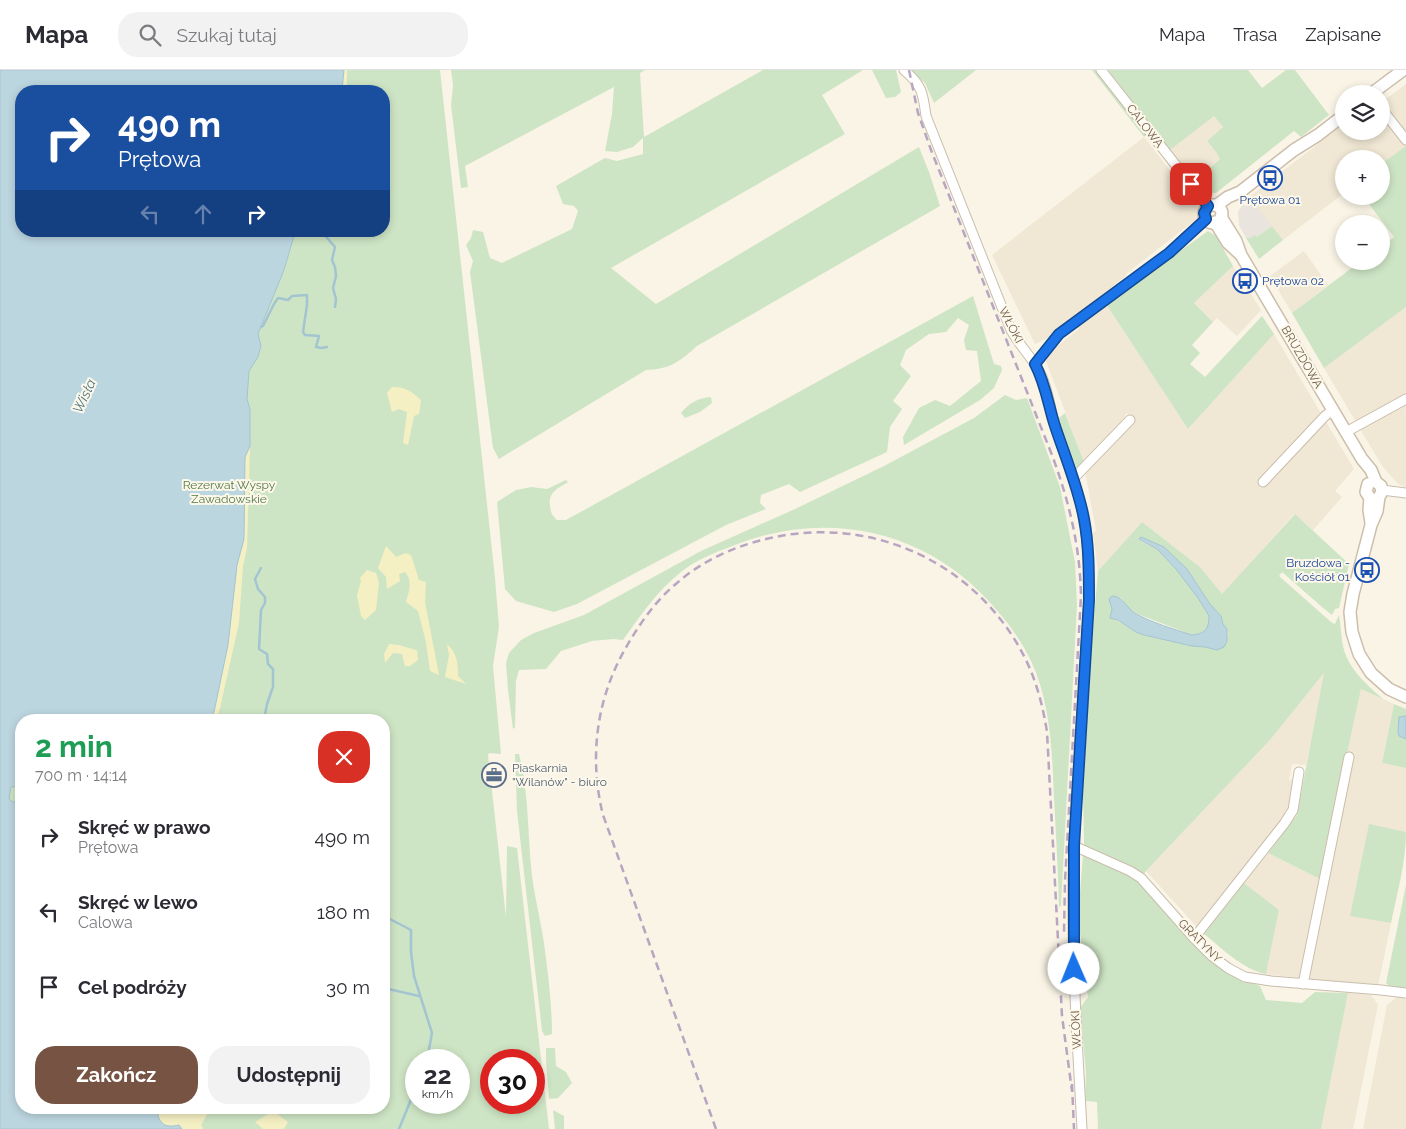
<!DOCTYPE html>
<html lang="pl">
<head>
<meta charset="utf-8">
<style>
  body { margin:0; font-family:Raleway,sans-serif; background:#f2f2f3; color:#2b2b33; height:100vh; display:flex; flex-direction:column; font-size:19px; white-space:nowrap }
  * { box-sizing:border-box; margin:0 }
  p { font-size:16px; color:#7c7c81 }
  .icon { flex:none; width:28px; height:28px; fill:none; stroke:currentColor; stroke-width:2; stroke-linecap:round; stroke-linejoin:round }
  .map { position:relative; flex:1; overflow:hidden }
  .sheet { position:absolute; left:15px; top:644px; width:375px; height:400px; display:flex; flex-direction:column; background:#fff; border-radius:20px; box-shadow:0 2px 8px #0003 }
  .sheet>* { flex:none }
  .guide { position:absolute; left:15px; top:15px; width:375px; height:152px; border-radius:20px; box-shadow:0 2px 8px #0003; background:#1a4fa0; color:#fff; overflow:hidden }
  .buttons { position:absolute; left:1335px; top:15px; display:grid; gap:10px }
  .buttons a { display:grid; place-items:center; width:55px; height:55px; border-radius:50%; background:#fff; box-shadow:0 2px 8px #0003; font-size:25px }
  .speed { position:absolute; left:405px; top:979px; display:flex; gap:10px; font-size:25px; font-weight:700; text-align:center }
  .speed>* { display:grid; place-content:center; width:65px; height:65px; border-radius:50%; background:#fff; box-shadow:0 2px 8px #0003; line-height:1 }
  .speed small { font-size:12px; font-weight:400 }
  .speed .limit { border:8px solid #d22; background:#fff; color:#111 }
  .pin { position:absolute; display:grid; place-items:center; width:42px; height:42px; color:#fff; margin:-21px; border-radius:10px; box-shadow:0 2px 8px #0006 }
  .me { position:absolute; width:55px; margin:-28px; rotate:359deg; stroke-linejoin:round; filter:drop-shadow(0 0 4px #0008) }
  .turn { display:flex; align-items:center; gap:18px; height:105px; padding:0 20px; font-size:22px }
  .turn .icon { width:65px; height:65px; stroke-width:2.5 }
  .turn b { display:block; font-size:35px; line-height:42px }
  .lanes { display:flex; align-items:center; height:48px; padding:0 20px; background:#0003; justify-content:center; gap:25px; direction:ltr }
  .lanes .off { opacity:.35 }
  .round { display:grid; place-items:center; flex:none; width:52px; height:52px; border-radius:20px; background:#f2f2f3 }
  .headline { display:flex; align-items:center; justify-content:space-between; height:85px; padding:0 20px }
  h1 { font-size:30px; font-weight:700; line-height:38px; color:#1e9e55 }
  .action { display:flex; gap:10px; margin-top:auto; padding:10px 20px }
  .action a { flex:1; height:58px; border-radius:20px; background:#775344; color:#fff; font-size:20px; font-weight:700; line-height:58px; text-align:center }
  .action a+a { background:#f2f2f3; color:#2b2b33 }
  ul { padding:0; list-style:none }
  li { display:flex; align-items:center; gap:15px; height:75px; padding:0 20px }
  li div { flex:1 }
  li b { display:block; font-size:19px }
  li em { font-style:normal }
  header { display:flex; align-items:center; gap:30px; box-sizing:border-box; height:70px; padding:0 25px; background:#fff; border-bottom:1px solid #e1e1e2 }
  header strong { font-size:24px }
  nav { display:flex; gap:28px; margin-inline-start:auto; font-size:18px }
  .search { width:350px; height:45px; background:#f2f2f3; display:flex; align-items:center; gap:12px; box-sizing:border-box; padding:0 18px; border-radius:20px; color:#7c7c81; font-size:19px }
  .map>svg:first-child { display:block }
  .residential { fill:#f0e7d4 }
  .industrial { fill:#e9e5de }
  .green { fill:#cee5c5; fill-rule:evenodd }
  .sand { fill:#f5f0c3 }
  .water { fill:#bcd6e0; stroke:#a3c4d1 }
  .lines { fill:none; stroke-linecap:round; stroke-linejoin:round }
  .stream { stroke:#a3c4d1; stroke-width:2.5 }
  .street-casing { stroke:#c9bdac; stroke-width:11 }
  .secondary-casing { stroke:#ccbeab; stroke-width:14 }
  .street { stroke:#fff; stroke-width:9 }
  .secondary { stroke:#fff; stroke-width:11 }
  .rail { stroke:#b8a5c1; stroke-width:2.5; stroke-dasharray:8 5; stroke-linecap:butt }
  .route-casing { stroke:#114b97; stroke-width:12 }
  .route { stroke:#1a73e8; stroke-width:9 }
  .labels { text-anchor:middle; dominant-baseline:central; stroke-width:4; stroke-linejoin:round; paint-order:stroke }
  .street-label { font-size:12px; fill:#6f5d4d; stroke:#fdf8ea }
  .transit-label { font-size:12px; fill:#164399; stroke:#fdf8ea }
  .park-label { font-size:12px; fill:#52794a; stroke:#fdf8ea }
  .service-label { font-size:12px; fill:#4e5e75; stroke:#fdf8ea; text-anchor:start }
  .water-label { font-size:14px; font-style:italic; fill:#4d7686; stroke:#fdf8ea }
</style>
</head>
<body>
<header>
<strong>Mapa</strong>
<div class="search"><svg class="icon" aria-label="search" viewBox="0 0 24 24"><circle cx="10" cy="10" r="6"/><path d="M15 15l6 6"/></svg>Szukaj tutaj</div>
<nav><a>Mapa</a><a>Trasa</a><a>Zapisane</a></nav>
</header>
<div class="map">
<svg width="1406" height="1059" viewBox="0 0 1406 1059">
  <rect width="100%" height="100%" fill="#f9f4e5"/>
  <g class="residential">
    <polygon points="1406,14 1406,65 1382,32"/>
    <polygon points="1381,43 1406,76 1381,94 1381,89 1344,89 1344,123 1283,170 1249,127 1344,54 1344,61 1381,61"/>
    <polygon points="1214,45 1223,57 1207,71 1216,82 1220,89 1209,99 1210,101 1198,112 1170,80"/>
    <polygon points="1144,67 1199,138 1198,146 1195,150 1126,204 1127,205 1050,267 1035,274 992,185"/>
    <polygon points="1304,181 1328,215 1292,243 1270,206"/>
    <polygon points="1233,196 1261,240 1237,266 1217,248 1213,252 1194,233"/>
    <polygon points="1106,234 1188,359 1274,264 1354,399 1335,421 1342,427 1313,460 1294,444 1222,525 1200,497 1142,452 1098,501 1093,463 1096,460 1085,401 1104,380 1134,353 1127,343 1120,354 1084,392 1046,291 1050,282 1079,259 1077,255"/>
    <polygon points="1406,237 1406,324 1356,352 1324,298"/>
    <polygon points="1406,333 1406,417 1398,414 1383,397 1360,359"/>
    <polygon points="1325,602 1306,695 1292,694 1289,710 1294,711 1289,740 1196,856 1146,801 1270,670"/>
    <polygon points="1361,619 1394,634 1382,693 1406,698 1406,762 1369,755 1351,845 1391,853 1378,916 1266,904 1279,840 1244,813 1268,783 1320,809"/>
    <polygon points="1348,923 1371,925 1378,935 1353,1059 1321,1059"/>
    <polygon points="1397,927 1406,929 1406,1059 1363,1059 1387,935"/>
  </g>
  <polygon class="industrial" points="1253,130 1272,156 1256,168 1246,168 1239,155 1238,142 1243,134 1245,136"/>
  <g class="green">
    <path d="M 0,0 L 440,0 L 495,508 L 499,557 L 493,596 L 501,684 L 489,683 L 488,685 L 506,847 L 507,776 L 517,778 L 549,1059 L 92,1059 L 75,1038 L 384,1038 L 384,650 L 21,650 L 21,975 L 0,951 ZM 21,21 L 384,21 L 384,161 L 21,161 ZM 416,990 L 459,990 L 459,1032 L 416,1032 ZM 491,990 L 534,990 L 534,1032 L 491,1032 Z"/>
    <path d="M 451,0 L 645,0 L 640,3 L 644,67 L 763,0 L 863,0 L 822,25 L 845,64 L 611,198 L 656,234 L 919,77 L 929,102 L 940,136 L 697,276 C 688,284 675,296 662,298 C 657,299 651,300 646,300 L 499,389 L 493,378 L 470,202 L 473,191 L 466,175 L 471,168 L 473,160 L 483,162 L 490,188 L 502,193 L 572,159 L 578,141 L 574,136 L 563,134 L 556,116 L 605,88 L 617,91 L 643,84 L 643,68 L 633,77 L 617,82 L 605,81 L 612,44 L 614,17 L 465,96 L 468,117 L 461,118 L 451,35 L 453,15 Z"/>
    <polygon points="872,0 896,0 901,22 895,27 886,28"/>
    <polygon points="912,0 976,0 934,33 925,13 912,2"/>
    <polygon points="1092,0 1098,0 1147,64 1144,67"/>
    <polygon points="1108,0 1248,0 1262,18 1286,0 1295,0 1329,45 1301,67 1294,61 1216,123 1207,123 1198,112 1210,101 1209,99 1220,89 1216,82 1207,71 1223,57 1214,46 1170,80"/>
    <polygon points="1406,76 1406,237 1324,298 1292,243 1361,191 1381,191 1381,177 1394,167 1363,126 1381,126 1381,94"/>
    <polygon points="1272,156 1283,170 1259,189 1246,168 1250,168 1255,165 1257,167"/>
    <polygon points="1208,161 1216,166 1233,196 1194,233 1213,252 1192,275 1200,283 1190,294 1205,307 1262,246 1274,264 1188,359 1106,234"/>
    <path d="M 973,226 L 994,294 L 1001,296 L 1002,300 L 994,318 L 980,330 L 904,375 L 903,367 L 919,338 L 935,330 L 950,336 L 981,311 L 977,281 L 966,280 L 964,270 L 969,255 L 958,248 L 946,262 L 929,264 L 906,280 L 900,295 L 911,306 L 893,331 L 902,339 L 890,357 L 887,382 L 800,422 L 789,414 L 761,425 L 760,433 L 766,439 L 726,455 L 577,534 L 554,542 L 516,531 L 505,519 L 497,432 L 516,420 L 531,417 L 547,419 L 566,410 L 568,412 C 557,419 548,422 550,436 C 551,444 552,445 557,450 L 566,450 Z"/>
    <path d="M 1005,325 L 1016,330 L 1027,328 L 1060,417 L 1075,492 L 1077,535 L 1061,836 L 1059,837 C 1058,801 1056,764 1054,728 C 1052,682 1051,634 1031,591 C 1023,574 1012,558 1000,544 C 934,462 832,437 735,475 C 719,481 695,490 681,502 C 657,521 640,546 623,570 L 613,569 L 592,571 L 561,581 L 546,599 L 519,600 L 516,611 L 515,657 L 513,659 L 508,620 L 506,593 L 509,583 L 521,570 L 534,563 L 584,545 L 701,481 L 795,439 L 884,396 L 974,348 Z"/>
    <path d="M 711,327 L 712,333 L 700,342 L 685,348 L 681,343 C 689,333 698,328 711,327 Z"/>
    <polygon points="1065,343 1084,392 1077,399 1058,349"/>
    <path d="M 1295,444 L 1349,494 L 1339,538 L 1335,539 L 1332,545 L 1322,537 L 1282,502 L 1279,506 L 1331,552 L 1335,554 L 1339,545 C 1341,556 1341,569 1344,580 C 1350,600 1367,615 1383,629 L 1361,619 L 1320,809 L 1268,783 L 1297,745 L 1324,603 L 1270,670 L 1146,801 L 1139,811 L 1158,831 L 1203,884 L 1238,908 L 1260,916 L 1266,930 L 1302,933 L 1315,922 L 1348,923 L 1321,1059 L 1098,1059 L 1097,1032 L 1085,1031 L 1086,1003 L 1080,938 L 1088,927 L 1078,847 L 1084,773 L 1083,727 L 1090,596 L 1098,501 L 1142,452 L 1200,497 L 1222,524 ZM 1139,470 L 1164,477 L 1187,499 L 1210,534 L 1221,546 L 1223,554 L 1227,559 L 1228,565 L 1205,577 L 1200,577 L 1144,565 L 1136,562 L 1114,548 L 1111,543 L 1112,539 L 1121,528 L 1127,537 L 1135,543 L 1192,565 C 1205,564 1209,559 1209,546 L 1198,528 L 1176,499 L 1157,479 Z"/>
    <polygon points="1394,634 1406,639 1406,698 1382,693"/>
    <path d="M 515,684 L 519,684 C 530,727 527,770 533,813 C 536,833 541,853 544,873 C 548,903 552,934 552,964 L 545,966 L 542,961 L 517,741 Z"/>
    <path d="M 1369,754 L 1406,762 C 1406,792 1397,824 1391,853 L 1350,846 Z"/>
    <path d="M 1244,813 L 1279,840 L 1266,904 C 1242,899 1223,879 1204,864 Z"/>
    <polygon points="1406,815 1406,918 1390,917 1386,913"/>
    <polygon points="546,978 555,978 556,996 566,1002 572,1013 558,1028 549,1029 546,990"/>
    <polygon points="553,1040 564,1046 564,1059 555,1059"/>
  </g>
  <g class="sand">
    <polygon points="344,0 347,0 347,21 342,21"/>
    <path d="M 392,317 C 404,316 413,322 421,330 L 419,344 L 414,346 L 408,375 L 403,373 L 407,342 L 399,339 L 392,342 L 387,323 Z"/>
    <polygon points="250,376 247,478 243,496 239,553 220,638 216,650 210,650 214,642 236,509 237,495 244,469 245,387"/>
    <path d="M 386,476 L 396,487 L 406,483 L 411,485 L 419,510 L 426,512 L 425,532 L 439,605 L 430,601 L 426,572 L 418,541 L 406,532 C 409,522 413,510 405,502 L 399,504 L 400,511 L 387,519 L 386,507 L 378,498 Z"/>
    <polygon points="367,500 376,503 379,513 376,540 365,550 361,546 357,525 361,511 360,508"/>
    <path d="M 389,574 C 400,574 406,578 417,580 L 418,590 L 410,596 L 405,596 L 402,584 L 393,583 L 385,593 L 384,584 Z"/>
    <path d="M 447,574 C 457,583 458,593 458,606 L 466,614 L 445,607 L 449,585 Z"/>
    <path d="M 157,1038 L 211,1038 L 201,1055 L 203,1058 L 202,1059 L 182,1059 L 179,1055 C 163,1059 158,1052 157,1038 Z"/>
    <polygon points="273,1041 288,1052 284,1059 263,1059 255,1052"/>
  </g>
  <g class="water">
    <path d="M 0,0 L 344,0 L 342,21 L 21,21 L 21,161 L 298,161 L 294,166 L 284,200 L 258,264 L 261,276 L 258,287 L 249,301 L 247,329 L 250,339 L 250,376 L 245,387 L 244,469 L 237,495 L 228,575 L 214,642 L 210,650 L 21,650 L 21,716 L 11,717 L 9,729 L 13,732 L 21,731 L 21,1038 L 157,1038 C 158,1052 163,1059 179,1055 L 182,1059 L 0,1059 Z"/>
    <path d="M 1141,467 L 1164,477 L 1187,499 L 1210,534 L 1221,546 L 1223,554 L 1227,559 L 1227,571 L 1224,577 L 1217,580 L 1205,577 L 1192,576 L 1144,565 L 1136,562 L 1118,550 L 1110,548 L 1112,539 L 1109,529 L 1112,526 C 1123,526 1127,539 1136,544 C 1153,553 1173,559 1192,565 C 1205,564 1209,559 1209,546 L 1198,528 L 1176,499 L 1157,479 L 1139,469 Z"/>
    <polygon points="1405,646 1406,646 1406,669 1399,666 1398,662 1399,647"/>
  </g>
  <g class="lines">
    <g class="stream">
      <polyline points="321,161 335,177 332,190 335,197 336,206 333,218 336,229 335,237"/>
      <polyline points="261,257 263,256 274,234 278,228 288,230 292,226 307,225 307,235 303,262 305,265 319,266 316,277 322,278 327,277"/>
      <polyline points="261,498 255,509 258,519 265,527 265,533 261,540 259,579 267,584 268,594 273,599 273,617 267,634 264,650"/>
      <polyline points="384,846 411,860 411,882 414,906 432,963 429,979"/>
      <polyline points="384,918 419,926"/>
      <polyline points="399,1059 416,1017"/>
    </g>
    <defs>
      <g id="street">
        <path d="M 904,0 C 922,15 923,23 926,46 L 1011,260 C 1020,277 1035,290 1042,307 C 1048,321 1050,337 1054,352 C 1063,381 1075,409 1082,439 C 1089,468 1088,499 1089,529 C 1084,611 1078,693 1074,775 C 1070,870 1077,964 1082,1059"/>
        <polyline points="1101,0 1208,136"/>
        <polyline points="1381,38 1406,70"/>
        <polyline points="1035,294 1059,264 1169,183 1206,149"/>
        <polyline points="1346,362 1406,329"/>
        <polyline points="1073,409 1130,350"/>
        <polyline points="1263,412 1325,346 1333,340"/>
        <polyline points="1382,420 1406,423"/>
        <polyline points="1074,776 1130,801 1141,808 1194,868 1212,886 1228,898 1245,907 1271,911 1381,920 1406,923"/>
        <polyline points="1194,868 1284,754 1293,740 1299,702"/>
        <polyline points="1303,914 1349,687"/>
      </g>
      <g id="secondary">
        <polyline points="1371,24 1403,0"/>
        <circle cx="1213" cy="144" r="9"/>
        <polyline points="1217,135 1228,127 1240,122 1294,80 1318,65 1344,45"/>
        <polyline points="1221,147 1236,171 1241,185 1254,207 1362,389 1371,400 1376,412 1381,416 1382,422 1379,427 1377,441 1371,455 1353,524 1350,542 1352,562 1359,584 1371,603 1389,619 1406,627"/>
        <polyline points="1215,152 1228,173 1240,184"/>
        <polyline points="1368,414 1366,422 1370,428"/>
        <polyline points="1370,428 1369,440 1371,453"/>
      </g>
    </defs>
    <use href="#street" class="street-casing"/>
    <use href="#secondary" class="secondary-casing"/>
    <use href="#street" class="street"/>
    <use href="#secondary" class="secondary"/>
    <g class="rail">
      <path d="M 909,0 L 918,43 L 931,80 L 1052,385 C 1069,431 1080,476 1081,526 L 1065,811 L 1064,862"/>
      <polyline points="1072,1014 1074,1059"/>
      <path d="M 716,1059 L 603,745 C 589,689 596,631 624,581 C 638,556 655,531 677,513 C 704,489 740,474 775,467 C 877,446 980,496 1026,590 C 1037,613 1043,637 1047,662 L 1062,946 L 1072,1021"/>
    </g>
  </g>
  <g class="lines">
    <defs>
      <path id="route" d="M 1074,899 L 1074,776 L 1089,530 C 1089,503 1089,475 1084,449 C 1078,416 1064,384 1054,353 C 1048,333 1045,313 1035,294 L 1059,264 L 1169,183 L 1206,149 L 1204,143 L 1208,136 L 1191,114"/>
    </defs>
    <use href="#route" class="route-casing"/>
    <use href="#route" class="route"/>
  </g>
  <defs>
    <symbol id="bus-ring" viewBox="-11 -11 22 22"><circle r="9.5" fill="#fdf8ea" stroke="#1a4fb4" stroke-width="1.5"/><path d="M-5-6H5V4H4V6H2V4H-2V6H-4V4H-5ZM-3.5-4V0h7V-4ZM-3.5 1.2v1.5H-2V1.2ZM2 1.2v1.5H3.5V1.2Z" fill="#1a4fb4"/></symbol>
    <symbol id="office-ring" viewBox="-11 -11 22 22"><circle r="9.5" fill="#fdf8ea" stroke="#5c6f8a" stroke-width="1.5"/><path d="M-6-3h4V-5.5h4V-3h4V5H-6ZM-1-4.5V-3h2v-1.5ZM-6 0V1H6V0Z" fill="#5c6f8a"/></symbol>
  </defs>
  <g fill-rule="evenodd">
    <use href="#bus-ring" x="1256" y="94" width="28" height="28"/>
    <use href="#bus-ring" x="1231" y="197" width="28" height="28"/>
    <use href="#bus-ring" x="1353" y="486" width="28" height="28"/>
    <use href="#office-ring" x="480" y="691" width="28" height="28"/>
  </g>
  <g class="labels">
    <g class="street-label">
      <text transform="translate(1145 56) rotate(52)">CALOWA</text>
      <text transform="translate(1011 255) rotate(63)">WŁÓKI</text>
      <text transform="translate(1302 287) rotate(60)">BRUZDOWA</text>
      <text transform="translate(1200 871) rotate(45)">GRATYNY</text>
      <text transform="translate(1076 960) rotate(-93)">WŁÓKI</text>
    </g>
    <g class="transit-label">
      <text x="1270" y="130">Prętowa 01</text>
      <text x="1262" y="211" text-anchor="start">Prętowa 02</text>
      <text x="1350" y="493" text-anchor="end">Bruzdowa -<tspan x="1350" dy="14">Kościół 01</tspan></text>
    </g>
    <g class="park-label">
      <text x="229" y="415">Rezerwat Wyspy<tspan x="229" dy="14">Zawadowskie</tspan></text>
    </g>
    <g class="service-label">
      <text x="512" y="698">Piaskarnia<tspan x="512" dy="14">"Wilanów" - biuro</tspan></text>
    </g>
    <g class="water-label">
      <text transform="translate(84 326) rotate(-65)">Wisła</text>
    </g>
  </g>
</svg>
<div class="buttons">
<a><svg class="icon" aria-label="layers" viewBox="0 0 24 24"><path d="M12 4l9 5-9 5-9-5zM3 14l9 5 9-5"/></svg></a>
<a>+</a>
<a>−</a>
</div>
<div class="speed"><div>22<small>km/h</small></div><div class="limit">30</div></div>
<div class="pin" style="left:1191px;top:114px;background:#d93025"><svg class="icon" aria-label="arrive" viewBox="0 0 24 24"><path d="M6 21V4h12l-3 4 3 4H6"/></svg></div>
<svg class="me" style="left:1074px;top:899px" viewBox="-20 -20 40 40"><circle r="19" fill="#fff"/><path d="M0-13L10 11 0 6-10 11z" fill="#1a73e8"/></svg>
<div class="guide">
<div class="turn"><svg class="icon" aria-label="right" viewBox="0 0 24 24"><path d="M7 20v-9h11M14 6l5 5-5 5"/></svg><div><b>490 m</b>Prętowa</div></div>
<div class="lanes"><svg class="icon off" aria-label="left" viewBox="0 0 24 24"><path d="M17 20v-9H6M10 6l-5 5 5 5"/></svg><svg class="icon off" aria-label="ahead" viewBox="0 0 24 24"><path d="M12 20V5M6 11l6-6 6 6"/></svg><svg class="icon" aria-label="right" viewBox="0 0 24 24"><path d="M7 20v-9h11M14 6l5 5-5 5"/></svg></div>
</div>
<section class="sheet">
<div class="headline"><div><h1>2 min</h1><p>700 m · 14:14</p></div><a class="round" style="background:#d93025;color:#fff"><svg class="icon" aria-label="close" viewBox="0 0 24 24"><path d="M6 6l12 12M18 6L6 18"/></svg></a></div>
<ul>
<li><svg class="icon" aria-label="right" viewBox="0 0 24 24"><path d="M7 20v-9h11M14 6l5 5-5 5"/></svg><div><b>Skręć w prawo</b><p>Prętowa</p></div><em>490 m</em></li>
<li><svg class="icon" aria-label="left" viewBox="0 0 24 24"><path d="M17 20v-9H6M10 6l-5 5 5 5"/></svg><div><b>Skręć w lewo</b><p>Calowa</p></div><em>180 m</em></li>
<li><svg class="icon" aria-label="arrive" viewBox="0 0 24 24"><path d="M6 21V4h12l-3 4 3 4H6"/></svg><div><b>Cel podróży</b></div><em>30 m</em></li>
</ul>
<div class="action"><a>Zakończ</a><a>Udostępnij</a></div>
</section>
</div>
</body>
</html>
